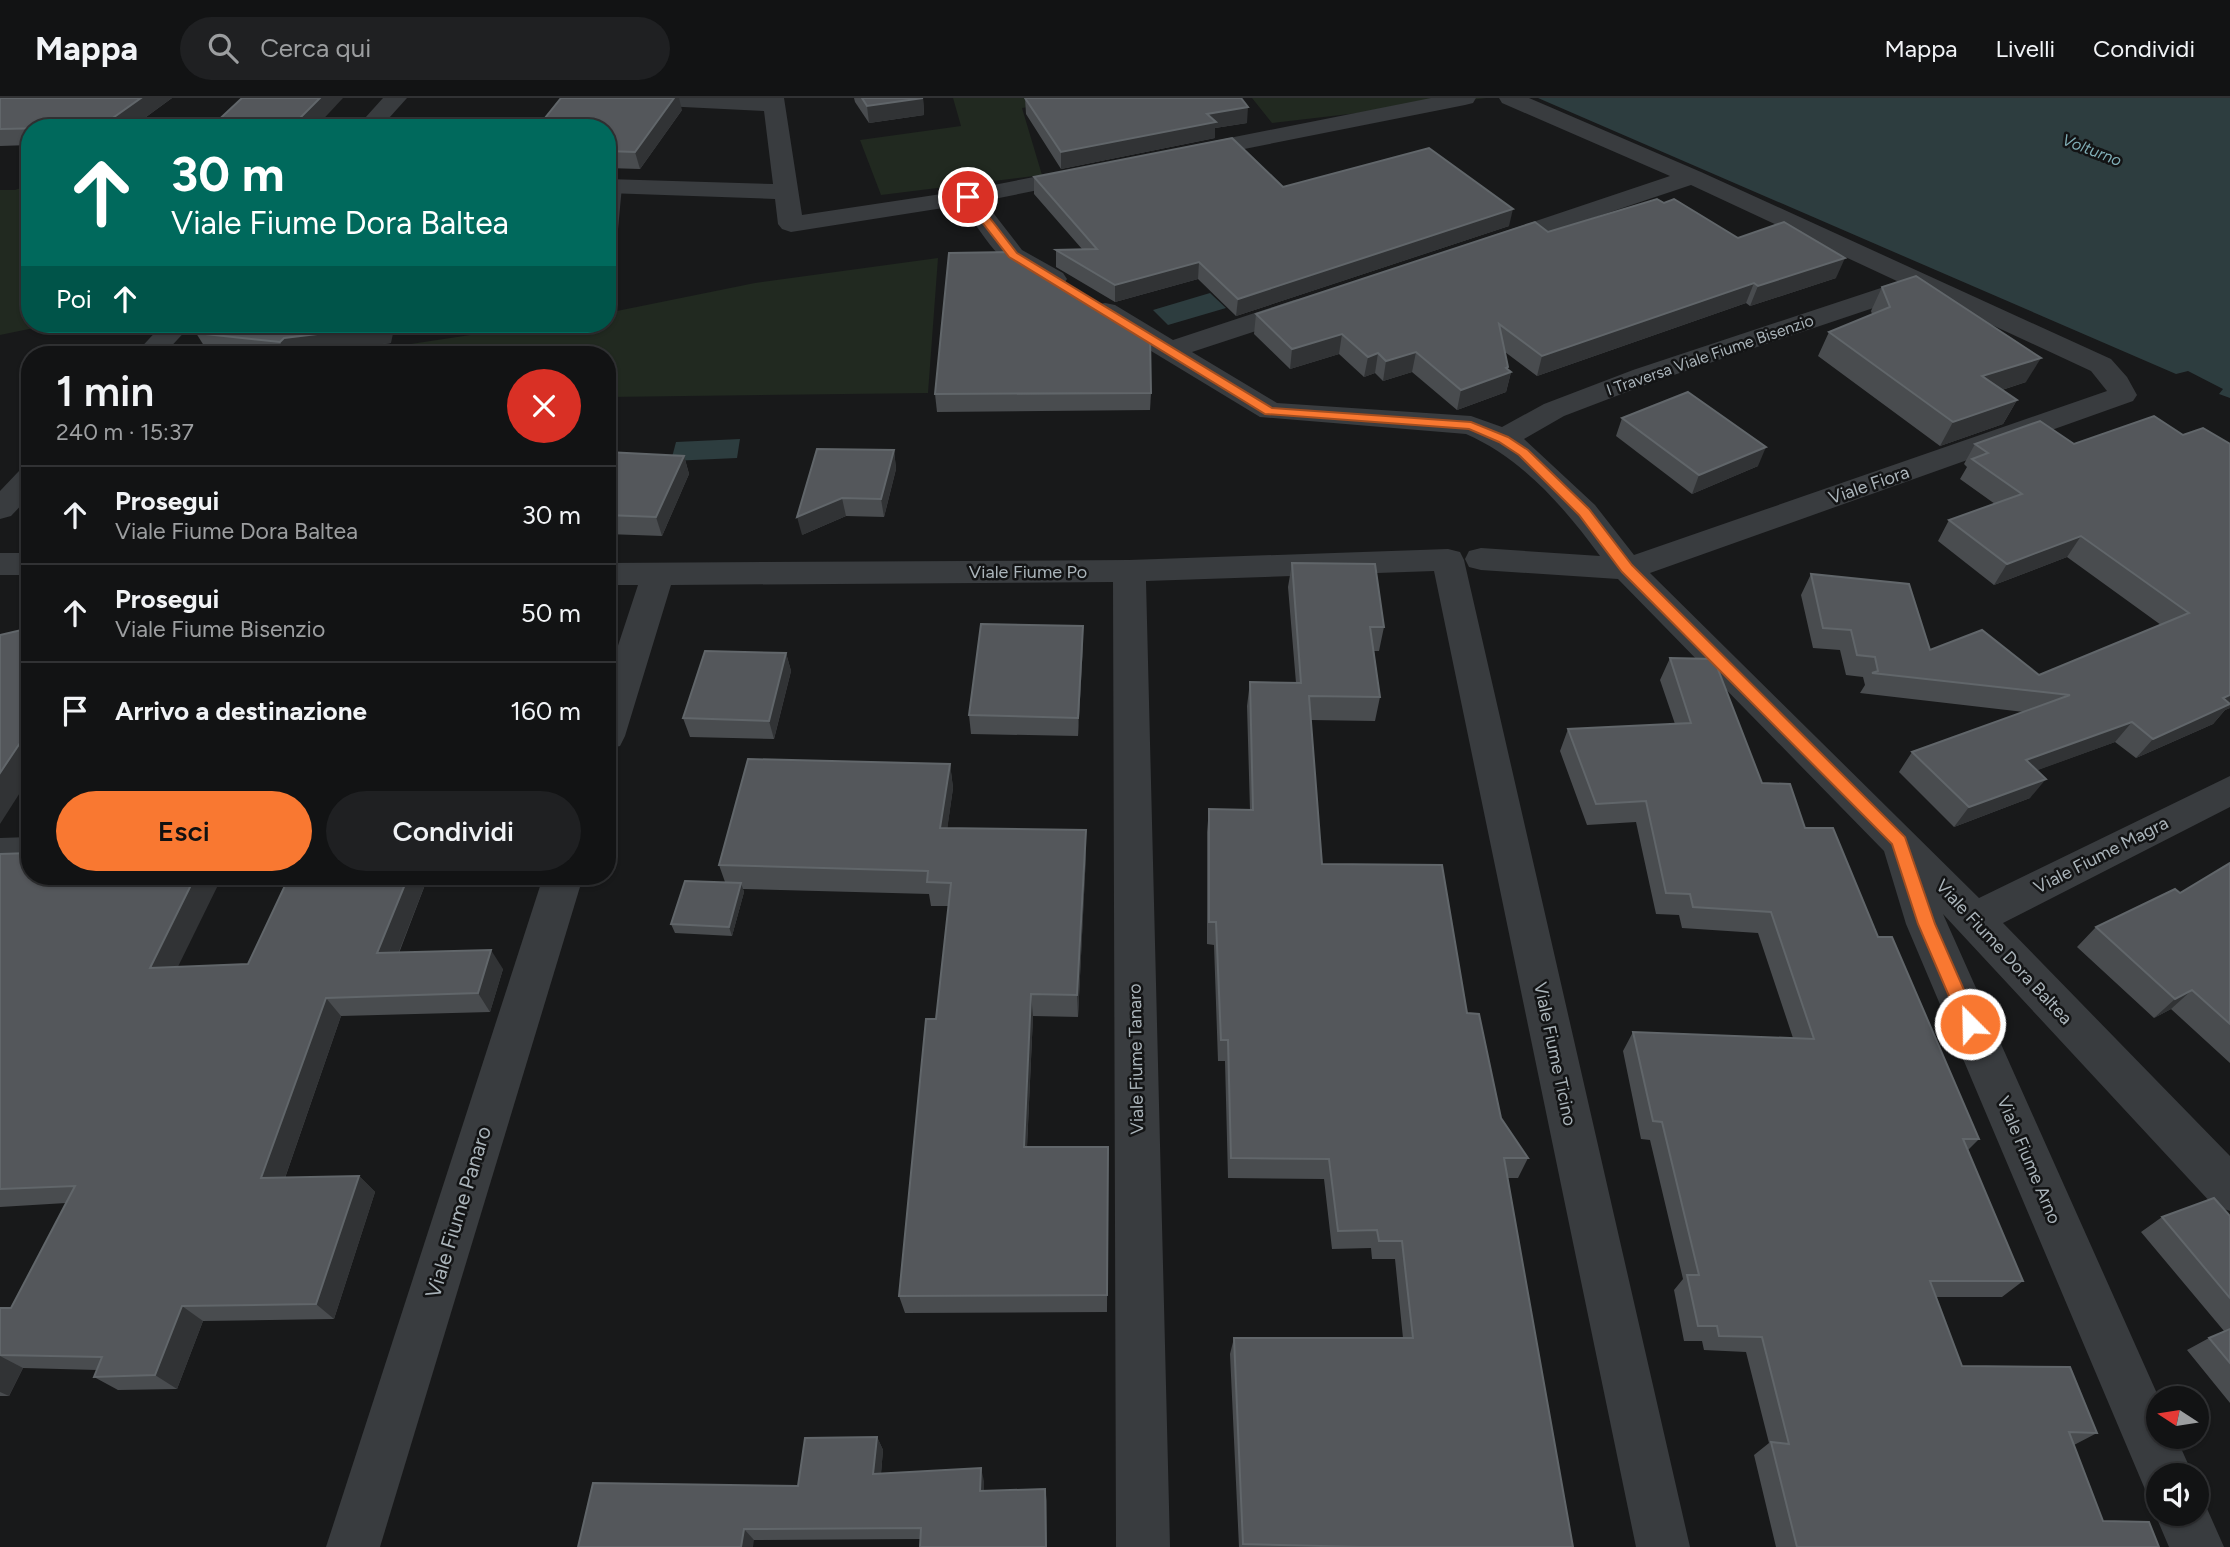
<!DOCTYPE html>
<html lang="it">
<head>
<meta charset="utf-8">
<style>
  body { margin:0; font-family:Figtree,sans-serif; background:#1f2022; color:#f1f3f6; height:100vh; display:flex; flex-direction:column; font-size:26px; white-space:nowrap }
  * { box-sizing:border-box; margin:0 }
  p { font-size:23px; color:#9c9ea0 }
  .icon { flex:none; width:38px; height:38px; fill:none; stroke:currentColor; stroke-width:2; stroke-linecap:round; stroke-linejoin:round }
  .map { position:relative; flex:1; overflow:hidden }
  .sheet { position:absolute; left:21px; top:248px; width:595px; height:539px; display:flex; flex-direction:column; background:#121314; border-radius:28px; box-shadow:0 2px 5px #0004,0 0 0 2px #313234 }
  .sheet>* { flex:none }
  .guide { position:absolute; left:21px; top:21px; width:595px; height:214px; border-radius:28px; box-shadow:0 2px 5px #0004,0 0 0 2px #313234; background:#00695c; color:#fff; overflow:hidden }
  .needle { width:46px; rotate:282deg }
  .fabs { position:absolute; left:2146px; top:1288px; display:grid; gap:14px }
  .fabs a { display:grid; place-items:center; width:63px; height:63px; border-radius:50%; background:#121314; box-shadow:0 2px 5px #0004,0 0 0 2px #313234; font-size:35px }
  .pin { position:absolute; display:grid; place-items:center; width:60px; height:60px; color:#fff; margin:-30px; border:4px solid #fff; border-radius:50%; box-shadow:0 2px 7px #0007 }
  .me { position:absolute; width:77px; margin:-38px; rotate:337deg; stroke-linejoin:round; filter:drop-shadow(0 0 5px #0008) }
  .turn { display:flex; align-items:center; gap:24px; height:147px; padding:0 35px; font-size:32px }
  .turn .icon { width:91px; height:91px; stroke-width:2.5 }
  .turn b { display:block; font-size:49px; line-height:60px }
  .then { display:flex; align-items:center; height:66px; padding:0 35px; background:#0003; gap:14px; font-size:26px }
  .round { display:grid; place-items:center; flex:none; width:74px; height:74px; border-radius:37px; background:#1f2022 }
  .overview { display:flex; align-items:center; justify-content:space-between; height:119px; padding:0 35px }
  h1 { font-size:42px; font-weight:600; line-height:52px }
  .primary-button { display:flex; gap:14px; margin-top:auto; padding:14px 35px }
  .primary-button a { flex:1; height:80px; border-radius:42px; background:#f97831; color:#111; font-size:28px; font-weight:600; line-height:80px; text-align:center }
  .primary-button a+a { background:#1f2022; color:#f1f3f6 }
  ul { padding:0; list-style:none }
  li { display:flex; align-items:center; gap:21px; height:98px; padding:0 35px; border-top:2px solid #313234 }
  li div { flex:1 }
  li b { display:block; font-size:26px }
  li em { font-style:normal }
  header { display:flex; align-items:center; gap:42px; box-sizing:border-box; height:98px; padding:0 35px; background:#121314; border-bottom:2px solid #313234 }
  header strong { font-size:33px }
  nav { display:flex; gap:38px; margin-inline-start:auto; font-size:24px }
  .search { width:490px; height:63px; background:#1f2022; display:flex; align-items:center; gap:18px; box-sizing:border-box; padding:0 24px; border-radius:38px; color:#9c9ea0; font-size:26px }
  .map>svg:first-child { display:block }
  .green { fill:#212920 }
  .water { fill:#2d3d3f }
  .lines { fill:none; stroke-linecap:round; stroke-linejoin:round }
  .lane { fill:#393c3f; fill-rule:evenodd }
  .street { fill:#393c3f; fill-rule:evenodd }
  .wall { fill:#494c4f }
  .shaded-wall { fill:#313335 }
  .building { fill:#54575b; stroke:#61666a; stroke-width:2 }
  .route { fill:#f97831; stroke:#a24e20; stroke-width:2 }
  .labels { text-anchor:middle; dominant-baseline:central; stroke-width:5; stroke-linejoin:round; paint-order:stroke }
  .far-water-label { font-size:16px; font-style:italic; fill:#80aeb6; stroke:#131415 }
  .far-street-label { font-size:16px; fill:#aab4ba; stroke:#131415 }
  .street-label { font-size:18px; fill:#aab4ba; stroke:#131415 }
  .near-street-label { font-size:21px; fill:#aab4ba; stroke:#131415 }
</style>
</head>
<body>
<header>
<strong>Mappa</strong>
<div class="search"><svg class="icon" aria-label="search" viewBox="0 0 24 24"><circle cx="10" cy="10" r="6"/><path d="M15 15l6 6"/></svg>Cerca qui</div>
<nav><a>Mappa</a><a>Livelli</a><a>Condividi</a></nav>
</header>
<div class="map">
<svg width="2230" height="1449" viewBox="0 0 2230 1449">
  <rect width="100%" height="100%" fill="#18191a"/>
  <g class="green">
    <polygon points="953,0 1056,0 1059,4 1022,10 1042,77 881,97 860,42 961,28"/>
    <polygon points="1252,0 1487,0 1272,25"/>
    <polygon points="30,87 30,226 53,226 0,237 0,92 15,92"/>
    <polygon points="938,160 928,295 607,299 607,257 338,257 544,226 607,226 607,215 755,185"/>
  </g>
  <g class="water">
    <polygon points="1538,0 2230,0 2230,300 2219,296 2223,291 2188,273 2176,276"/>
    <polygon points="1210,195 1226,210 1168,227 1153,212"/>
    <polygon points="740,341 737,360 671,363 676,344"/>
  </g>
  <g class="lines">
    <polygon class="lane" points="613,83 622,88 616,153 607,159 607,84"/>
    <g class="street">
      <polygon points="383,0 407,0 380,30 356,30"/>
      <path d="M 632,0 L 784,0 L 802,117 L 968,92 L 1085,69 L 1093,71 L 1097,76 L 1093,81 L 984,103 L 1022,152 L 1063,175 L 1067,181 L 1063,187 C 1047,191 1015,173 1003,161 C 987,146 975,125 962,107 L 791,134 L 782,131 L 778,126 L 775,101 L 607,95 L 607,81 L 773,86 L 764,13 L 643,7 L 635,5 Z"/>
      <polygon points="1431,0 1476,0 1473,5 1465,7 1189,62 1181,60 1177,55 1181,50 1189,48"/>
      <path d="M 1499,0 L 1529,0 L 1701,74 L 2111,261 L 2127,279 L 2137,297 L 2133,303 L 1650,475 L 1979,800 L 2230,678 L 2230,709 L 2003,825 L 2230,1058 L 2230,1113 L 2213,1107 L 1943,816 L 2159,1300 L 2158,1339 L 2176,1339 L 2193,1377 L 2158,1377 L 2158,1400 L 2147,1396 L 1906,826 L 1884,753 L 1618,481 L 1481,472 L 1469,469 L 1465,461 L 1469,453 L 1481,450 L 1600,458 C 1564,409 1523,361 1466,336 L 1260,319 L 1095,219 L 1091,213 L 1095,207 L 1105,205 L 1115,207 L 1173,242 L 1294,202 L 1304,200 L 1314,202 L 1317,208 L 1314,214 L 1192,254 L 1277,305 L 1471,318 L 1502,329 L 1544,306 L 1633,272 L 1899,184 L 1691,87 L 1500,151 L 1491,154 L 1482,151 L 1478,146 L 1482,141 L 1670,78 L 1502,5 ZM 1921,194 L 2091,273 L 2107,293 L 1634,457 L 1595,407 L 1524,341 L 1564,318 L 1653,284 Z"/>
      <polygon points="163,226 192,226 163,257 134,257"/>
      <polygon points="30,370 30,398 11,418 0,421 0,393 19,373"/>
      <polygon points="1448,451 1460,454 1464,462 1690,1449 1636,1449 1434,473 1146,483 1170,1449 1116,1449 1113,484 671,487 625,638 620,648 607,651 607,581 638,487 607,487 607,465 1129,462"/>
      <rect x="0" y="455" width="30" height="22"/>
      <polygon points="30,739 30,769 0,770 0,740"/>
      <polygon points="543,779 583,779 380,1449 326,1449"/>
      <polygon points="2196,1395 2201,1397 2224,1449 2169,1449 2155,1416 2158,1409 2158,1416 2196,1416"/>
    </g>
  </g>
  <g class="wall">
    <polygon points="0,0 172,0 131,30 30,30 30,47 0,48"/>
    <polygon points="854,0 923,0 924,17 869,25 855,4"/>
    <polygon points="1025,0 1247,25 1215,30 1215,40 1061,71 1026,16"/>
    <polygon points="682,12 640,71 607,70 607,30"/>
    <polygon points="1034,79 1283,89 1509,128 1236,218 1198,181 1115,204 1056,169 1056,152 1082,151 1034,96"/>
    <polygon points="1664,105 1738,140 1836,180 1750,208 1746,205 1537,278 1505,254 1507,271 1511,274 1506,294 1457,312 1412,274 1383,283 1375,275 1364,279 1339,256 1290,271 1254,236 1256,216 1548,134"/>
    <polygon points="1882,189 2026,284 2002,292 2017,302 2003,326 1940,348 1818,258 1829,234 1872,216 1871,213"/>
    <polygon points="418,226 480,226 421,232"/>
    <polygon points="196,235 391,245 291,257 259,257 206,251"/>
    <polygon points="1151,295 1150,312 937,314 935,296"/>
    <polygon points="1622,320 1758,368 1692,396 1616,338"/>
    <polygon points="2183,337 2230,346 2230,610 2225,612 2213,626 2136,660 2115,644 2037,672 2030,700 1954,729 1899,674 1912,654 2024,614 1860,595 1865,587 1863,579 1846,577 1840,552 1813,550 1801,497 1811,476 1930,552 2039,577 2161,527 2067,459 1994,487 1938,443 1949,422 1995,406 1960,381 1967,369 1964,366 1975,346 2074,346"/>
    <polygon points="894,352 896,371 884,419 846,418 802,437"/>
    <polygon points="607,354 684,358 689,376 662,438 607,436"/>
    <polygon points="1292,465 1384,529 1379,553 1374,553 1380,599 1375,623 1311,622 1322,766 1467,915 1501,1020 1528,1060 1518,1080 1507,1080 1573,1449 1239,1449 1230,1256 1234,1240 1403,1240 1395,1161 1372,1161 1371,1150 1332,1151 1324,1081 1228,1080 1225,963 1218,963 1214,847 1207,846 1207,734 1209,711 1250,712 1247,608 1250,584 1296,585 1288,489"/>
    <polygon points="1083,546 1078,638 971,636 969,617"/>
    <polygon points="786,555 791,573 774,641 690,639 683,620"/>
    <polygon points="1670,560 1762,685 1805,730 1878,839 1979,1041 1968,1052 2023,1183 2002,1199 1936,1199 1962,1268 2097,1335 2074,1347 2103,1423 2159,1449 1776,1449 1754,1357 1769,1345 1746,1254 1704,1252 1702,1243 1684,1243 1674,1192 1683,1181 1650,1042 1641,1041 1623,953 1633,934 1793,940 1758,835 1682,830 1679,817 1656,816 1636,724 1587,727 1560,653 1568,631 1675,626 1660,582"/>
    <polygon points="950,666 953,690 947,731 1086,756 1078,919 1033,918 1027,1049 1108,1049 1107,1214 905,1215 899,1198 936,921 949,808 931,808 929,796 743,791 744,794 732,838 675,835 671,826 725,784 719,767"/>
    <polygon points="0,756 178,869 248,866 289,779 428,779 399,855 503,871 490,914 341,918 285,1080 359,1078 375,1094 334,1221 203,1223 177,1291 118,1292 94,1279 97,1272 23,1270 9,1298 0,1298 0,1210 11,1210 66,1105 0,1109"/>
    <polygon points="2230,765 2230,965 2171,911 2154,920 2077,849 2096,829 2180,795"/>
    <polygon points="2230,1118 2230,1305 2187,1252 2209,1240 2224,1233 2141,1134 2162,1119"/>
    <polygon points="877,1339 883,1352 881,1375 984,1383 984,1393 1047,1403 920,1441 754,1442 578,1449 798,1388"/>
  </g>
  <g class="shaded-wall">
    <polygon points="141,0 172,0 131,30 100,30 100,29"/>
    <polygon points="320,0 343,0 315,30 290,30"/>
    <polygon points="674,0 679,0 682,12 640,71 635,54"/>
    <polygon points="923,0 924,17 869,25 867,8"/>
    <polygon points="1248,9 1247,25 1215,30 1215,40 1061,71 1061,54 1207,16"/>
    <polygon points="1513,111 1509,128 1236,218 1238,201"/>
    <polygon points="1845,160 1836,180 1750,208 1758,188"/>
    <polygon points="1199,164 1198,181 1115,204 1115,187"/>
    <polygon points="1754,185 1746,205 1537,278 1542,258"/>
    <polygon points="385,226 395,226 391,245 286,257 280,244 284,240"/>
    <polygon points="1342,236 1339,256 1290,271 1292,251"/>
    <polygon points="1416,254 1412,274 1383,283 1386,263"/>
    <polygon points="1378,255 1375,275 1364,279 1368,259"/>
    <polygon points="2041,260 2026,284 1968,303 1982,278"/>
    <polygon points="1508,269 1506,276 1511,274 1506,294 1457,312 1461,292"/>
    <polygon points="2017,302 2003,326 1940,348 1953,324"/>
    <polygon points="1766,349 1758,368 1692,396 1699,377"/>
    <polygon points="894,352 896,371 884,419 881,401"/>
    <polygon points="684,358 689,376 662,438 656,419"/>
    <polygon points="842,400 846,418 802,437 797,419"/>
    <polygon points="2081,438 2067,459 1994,487 2007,466"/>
    <polygon points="1083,528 1083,546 1078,638 1078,620"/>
    <polygon points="786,555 791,573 774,641 769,623"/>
    <polygon points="2230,597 2230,610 2225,612 2213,626 2136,660 2153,641 2223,600"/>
    <polygon points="2132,624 2115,644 2011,682 2026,662"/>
    <polygon points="30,630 30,679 0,726 0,675"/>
    <polygon points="950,666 953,690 944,754 940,730"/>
    <polygon points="2046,681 2030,700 1954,729 1969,709"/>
    <polygon points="1086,732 1086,756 1078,919 1077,897"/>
    <polygon points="195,779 222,779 168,889 150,870"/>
    <polygon points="408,779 428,779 391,874 377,855"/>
    <polygon points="741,785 744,794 732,838 729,829"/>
    <polygon points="491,852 503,871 490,914 478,895"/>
    <polygon points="2192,892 2171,911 2154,920 2175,901"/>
    <polygon points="1031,896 1033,918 1026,1069 1024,1049"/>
    <polygon points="326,900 341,918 279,1097 261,1080"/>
    <polygon points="359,1078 375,1094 334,1221 316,1206"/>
    <polygon points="182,1208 203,1223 177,1291 155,1277"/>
    <polygon points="0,1258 23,1270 9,1298 0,1294"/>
    <polygon points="877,1339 883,1352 880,1388 873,1376"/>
    <polygon points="981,1370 984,1383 984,1405 980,1393"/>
    <polygon points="1045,1391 1047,1403 1047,1449 1046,1449"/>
    <polygon points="744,1431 754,1442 753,1449 741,1449"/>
  </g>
  <g class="building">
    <polygon points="0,0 141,0 100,29 0,31"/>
    <polygon points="242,0 320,0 290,30 210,30"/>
    <polygon points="561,0 674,0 635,54 607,53 607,30 537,30"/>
    <polygon points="862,0 923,0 867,8"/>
    <polygon points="1025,0 1241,0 1248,9 1207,16 1216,24 1061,54"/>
    <polygon points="1232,40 1283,89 1429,50 1513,111 1238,201 1199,164 1115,187 1056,152 1097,151 1034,79"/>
    <polygon points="1657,101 1664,105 1674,101 1738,140 1784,124 1845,160 1758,188 1754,185 1542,258 1499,226 1508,269 1506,270 1511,274 1461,292 1416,254 1386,263 1378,255 1368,259 1342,236 1292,251 1256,216 1535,124 1548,134"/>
    <polygon points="1012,154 1150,238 1151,295 935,296 949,155"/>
    <polygon points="1916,178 2041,260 1982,278 2017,302 1953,324 1829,234 1890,209 1882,189"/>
    <polygon points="206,226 385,226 384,228 284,240 280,244 196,235"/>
    <polygon points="1688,294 1766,349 1699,377 1622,320"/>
    <polygon points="2154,318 2183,337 2203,330 2230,346 2230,597 2223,600 2230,606 2153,641 2132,624 2026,662 2046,681 1969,709 1912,654 2070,597 1872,575 1878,573 1875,559 1857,557 1851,532 1823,530 1811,476 1909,486 1930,552 1982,532 2039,577 2189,515 2081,438 2007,466 1949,422 2022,396 1972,361 1988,355 1975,346 2040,323 2074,346"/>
    <polygon points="817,351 894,352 881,401 842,400 797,419"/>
    <polygon points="607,354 684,358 656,419 607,417"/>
    <polygon points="1292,465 1375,466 1384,529 1370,529 1380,599 1309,598 1322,766 1442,767 1467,915 1479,916 1501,1020 1528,1060 1504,1060 1573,1449 1361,1449 1243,1446 1234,1240 1413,1240 1402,1143 1379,1143 1377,1132 1338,1133 1329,1061 1231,1060 1228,942 1221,942 1216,824 1209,824 1209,711 1253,712 1250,584 1301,585"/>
    <polygon points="981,526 1083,528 1078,620 969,617"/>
    <polygon points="30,530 30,630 0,675 0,537"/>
    <polygon points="705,553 786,555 769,623 683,620"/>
    <polygon points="1670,560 1714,561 1762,685 1790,686 1805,730 1833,730 1878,839 1892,839 1979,1041 1963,1041 2023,1183 1930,1183 1962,1268 2070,1269 2097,1335 2069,1334 2103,1423 2149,1424 2159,1449 1797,1449 1771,1344 1789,1346 1762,1239 1719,1238 1717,1228 1698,1228 1687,1177 1699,1177 1662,1024 1653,1023 1633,934 1814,941 1771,814 1693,809 1690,796 1666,795 1646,703 1596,706 1568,631 1691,625"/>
    <polygon points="748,661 950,666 940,730 1086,732 1077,897 1031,896 1024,1049 1108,1049 1107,1197 899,1198 926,921 936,921 951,785 927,784 928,773 719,767"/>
    <polygon points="30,755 30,779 195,779 150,870 248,866 289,779 408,779 377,855 491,852 478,895 326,900 261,1080 359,1078 316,1206 182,1208 155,1277 94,1279 102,1259 0,1257 0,1210 11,1210 75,1088 0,1091 0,756"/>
    <polygon points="2230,765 2230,926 2192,892 2175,901 2096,829 2175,791 2180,795"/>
    <polygon points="685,783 741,785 729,829 671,826"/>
    <polygon points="2214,1100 2230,1118 2230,1200 2162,1119"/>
    <polygon points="2230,1231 2230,1265 2209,1240"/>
    <polygon points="877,1339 873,1376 981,1370 980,1393 1045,1391 1046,1449 920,1449 921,1430 744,1431 741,1449 578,1449 593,1385 798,1388 805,1340"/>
  </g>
  <polygon class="route" points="964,97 972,97 1017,155 1272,310 1471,324 1508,339 1528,352 1589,411 1632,467 1905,739 1935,826 1979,926 1976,931 1970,934 1964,931 1961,926 1918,826 1892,746 1622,474 1579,417 1519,357 1499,344 1469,331 1265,316 1009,159 964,101"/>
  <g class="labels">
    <g class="far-water-label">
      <text transform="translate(2092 52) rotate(21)">Volturno</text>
    </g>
    <g class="far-street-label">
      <text transform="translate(1710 257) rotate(-19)">I Traversa Viale Fiume Bisenzio</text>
    </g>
    <g class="street-label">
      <text transform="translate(1869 387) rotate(-19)">Viale Fiora</text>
      <text x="1028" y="474">Viale Fiume Po</text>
      <text transform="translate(2101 757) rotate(-27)">Viale Fiume Magra</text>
      <text transform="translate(2004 854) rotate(47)">Viale Fiume Dora Baltea</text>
      <text transform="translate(1555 956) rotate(78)">Viale Fiume Ticino</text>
      <text transform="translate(1136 961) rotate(-91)">Viale Fiume Tanaro</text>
      <text transform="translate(2029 1062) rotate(67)">Viale Fiume Arno</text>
    </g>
    <g class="near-street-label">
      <text transform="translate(458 1114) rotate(-73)">Viale Fiume Panaro</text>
    </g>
  </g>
</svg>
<div class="fabs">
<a><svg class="needle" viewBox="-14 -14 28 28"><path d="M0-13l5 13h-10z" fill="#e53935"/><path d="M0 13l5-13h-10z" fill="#9c9ea0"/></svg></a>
<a><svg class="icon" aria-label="sound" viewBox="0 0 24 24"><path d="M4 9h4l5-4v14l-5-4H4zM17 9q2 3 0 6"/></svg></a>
</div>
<div class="pin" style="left:968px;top:99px;background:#d93025"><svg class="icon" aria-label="arrive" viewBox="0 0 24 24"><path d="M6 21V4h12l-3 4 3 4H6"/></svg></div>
<svg class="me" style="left:1970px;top:926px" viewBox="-20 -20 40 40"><circle r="17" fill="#f97831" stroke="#fff" stroke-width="3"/><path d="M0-11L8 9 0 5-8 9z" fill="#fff"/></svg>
<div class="guide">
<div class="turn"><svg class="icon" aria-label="ahead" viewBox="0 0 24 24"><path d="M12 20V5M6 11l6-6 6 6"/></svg><div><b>30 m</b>Viale Fiume Dora Baltea</div></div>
<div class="then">Poi<svg class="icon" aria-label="ahead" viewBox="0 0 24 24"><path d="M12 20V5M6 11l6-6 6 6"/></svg></div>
</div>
<section class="sheet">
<div class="overview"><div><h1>1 min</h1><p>240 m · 15:37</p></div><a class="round" style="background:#d93025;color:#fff"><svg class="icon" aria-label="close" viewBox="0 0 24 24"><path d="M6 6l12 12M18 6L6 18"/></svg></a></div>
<ul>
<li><svg class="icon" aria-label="ahead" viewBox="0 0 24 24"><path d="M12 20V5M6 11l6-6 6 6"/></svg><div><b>Prosegui</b><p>Viale Fiume Dora Baltea</p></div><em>30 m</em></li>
<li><svg class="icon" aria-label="ahead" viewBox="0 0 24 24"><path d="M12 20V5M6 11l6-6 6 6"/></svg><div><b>Prosegui</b><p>Viale Fiume Bisenzio</p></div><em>50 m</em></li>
<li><svg class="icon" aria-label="arrive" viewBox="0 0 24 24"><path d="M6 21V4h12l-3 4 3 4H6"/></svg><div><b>Arrivo a destinazione</b></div><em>160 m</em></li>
</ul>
<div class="primary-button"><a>Esci</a><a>Condividi</a></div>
</section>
</div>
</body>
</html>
